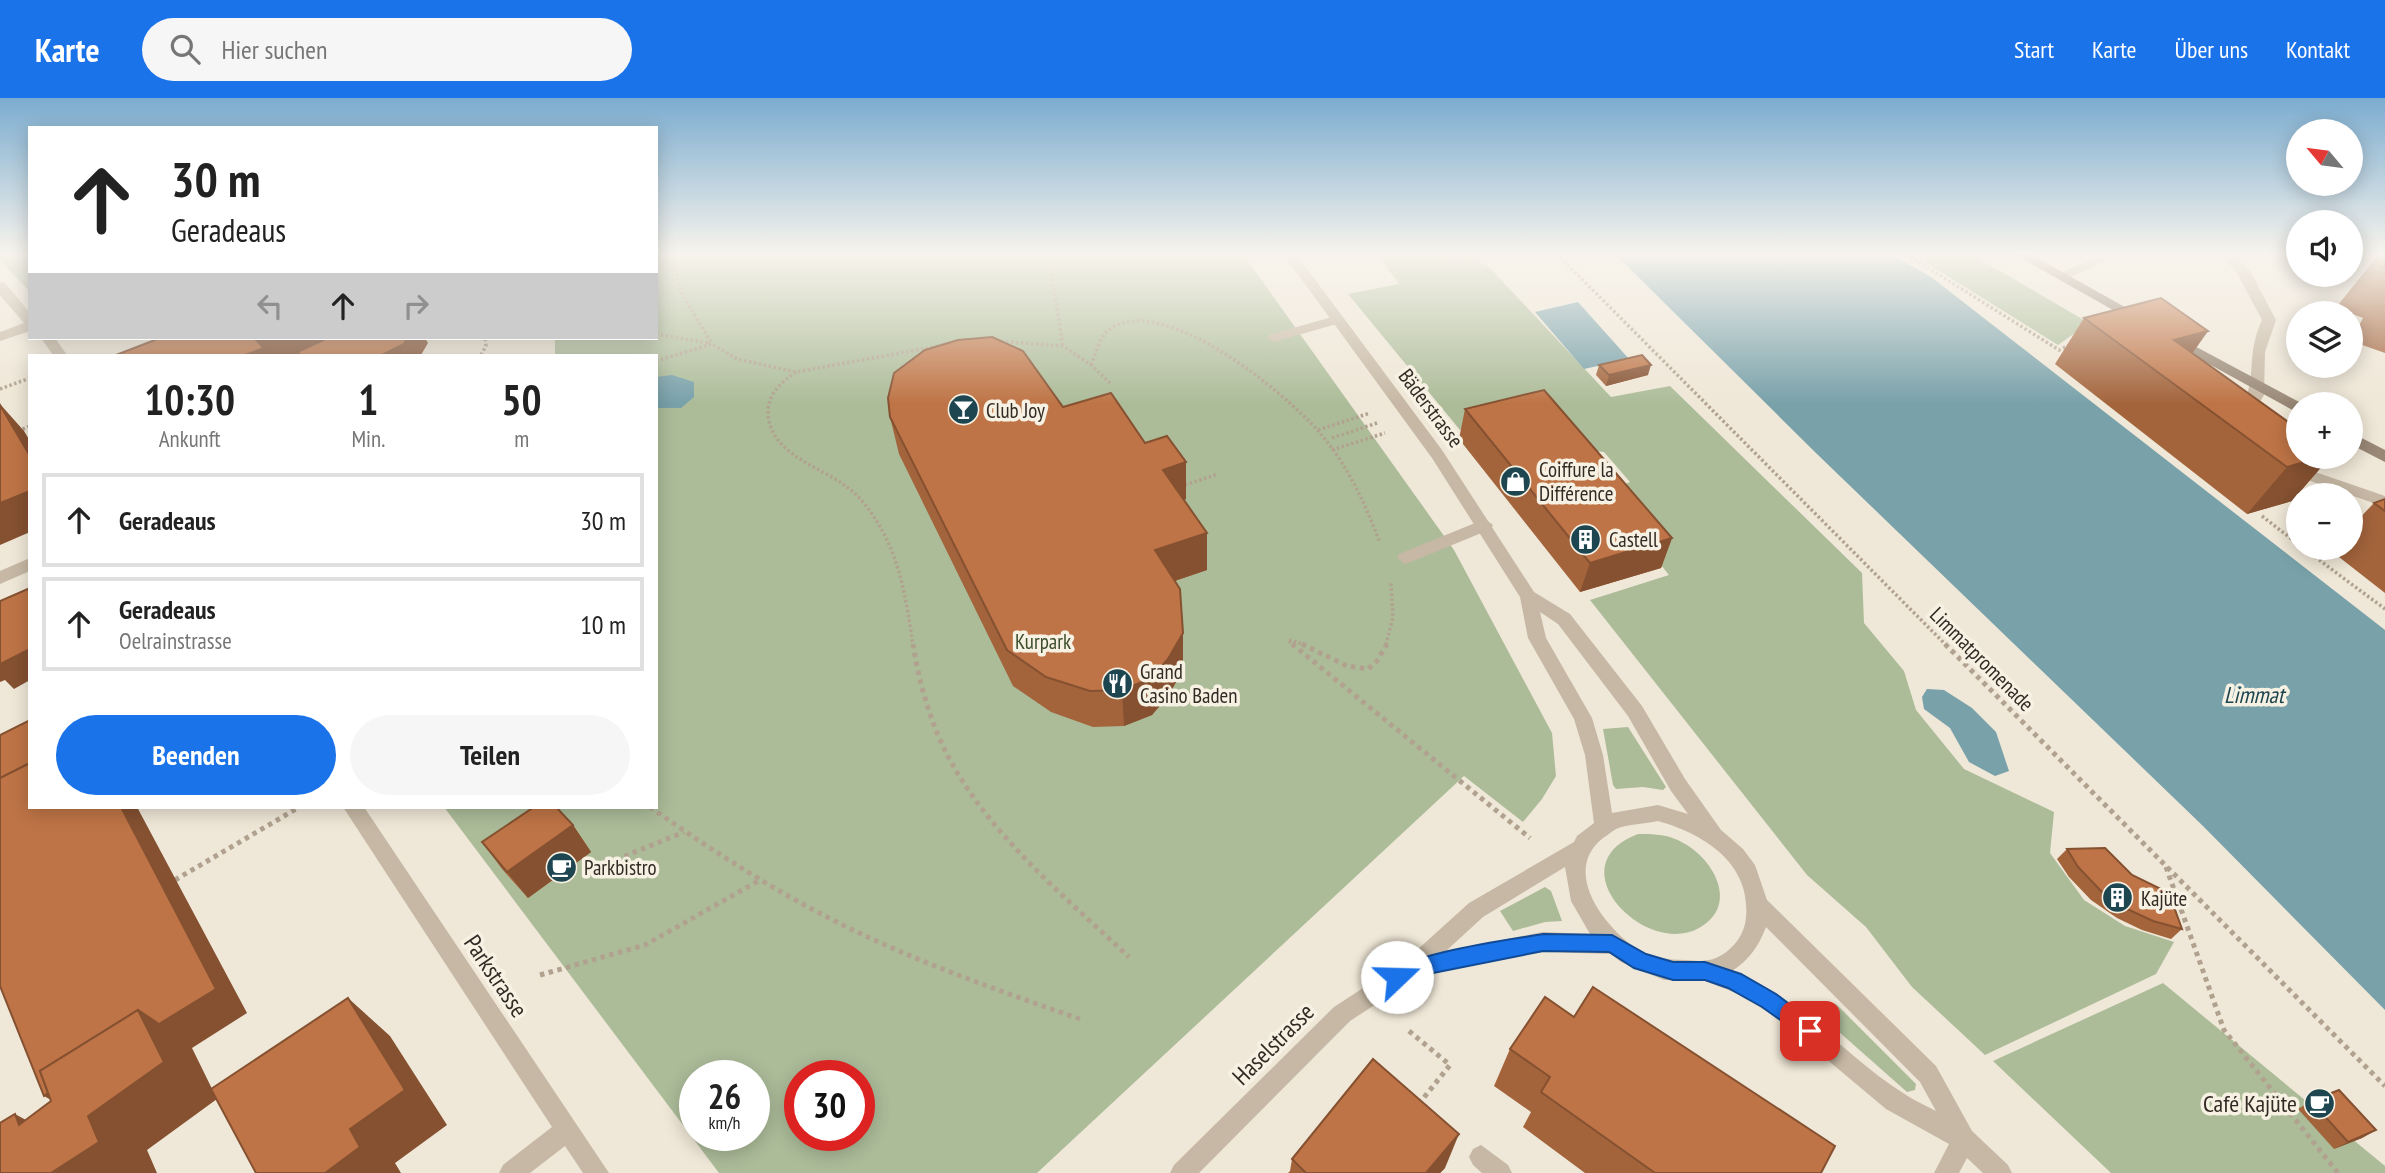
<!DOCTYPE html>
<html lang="de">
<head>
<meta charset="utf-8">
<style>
  body { margin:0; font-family:"PT Sans Narrow",sans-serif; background:#f6f6f6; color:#222; height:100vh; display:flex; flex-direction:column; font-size:26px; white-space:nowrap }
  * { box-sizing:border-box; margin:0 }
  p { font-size:23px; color:#767676 }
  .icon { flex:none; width:38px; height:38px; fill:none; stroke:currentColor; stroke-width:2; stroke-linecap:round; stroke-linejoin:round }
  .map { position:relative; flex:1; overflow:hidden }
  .panel { position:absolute; left:28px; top:256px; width:630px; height:455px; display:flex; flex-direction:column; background:#fff; border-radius:0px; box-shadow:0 4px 18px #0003 }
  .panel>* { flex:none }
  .top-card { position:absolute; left:28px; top:28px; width:630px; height:214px; border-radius:0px; box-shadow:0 4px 18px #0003; background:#fff; color:#222; overflow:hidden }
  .needle { width:46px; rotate:299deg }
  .controls { position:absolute; left:2286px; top:21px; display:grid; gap:14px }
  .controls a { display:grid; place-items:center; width:77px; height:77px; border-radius:50%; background:#fff; box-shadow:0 4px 18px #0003; font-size:35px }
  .speed { position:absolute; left:679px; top:962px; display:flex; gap:14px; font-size:35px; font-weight:700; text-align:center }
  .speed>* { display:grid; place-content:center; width:91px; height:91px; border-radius:50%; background:#fff; box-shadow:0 4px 18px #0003; line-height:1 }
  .speed small { font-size:18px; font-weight:400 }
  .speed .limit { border:10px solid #d22; background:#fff; color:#111 }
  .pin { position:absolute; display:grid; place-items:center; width:60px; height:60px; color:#fff; margin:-30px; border-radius:14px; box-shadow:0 4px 10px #0006 }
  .me { position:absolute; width:77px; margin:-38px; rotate:69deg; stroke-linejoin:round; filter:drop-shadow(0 0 5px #0008) }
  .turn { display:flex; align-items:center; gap:24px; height:147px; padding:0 28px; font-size:32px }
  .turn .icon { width:91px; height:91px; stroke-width:2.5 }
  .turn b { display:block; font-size:49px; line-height:60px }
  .lanes { display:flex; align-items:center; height:66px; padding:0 28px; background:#0003; justify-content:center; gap:35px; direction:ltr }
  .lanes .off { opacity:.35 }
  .eta { display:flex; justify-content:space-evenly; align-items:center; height:119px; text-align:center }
  .eta b { font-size:42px; font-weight:700; line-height:49px }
  .cta { display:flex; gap:14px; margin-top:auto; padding:14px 28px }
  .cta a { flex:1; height:80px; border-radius:42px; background:#1a73e8; color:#fff; font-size:28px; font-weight:700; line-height:80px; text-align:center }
  .cta a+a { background:#f6f6f6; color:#222 }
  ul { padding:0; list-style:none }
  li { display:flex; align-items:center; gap:21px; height:94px; margin:0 14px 10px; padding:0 14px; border:4px solid #e0e0e0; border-radius:0px }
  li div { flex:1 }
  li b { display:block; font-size:26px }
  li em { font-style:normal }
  header { display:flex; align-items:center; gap:42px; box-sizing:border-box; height:98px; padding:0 35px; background:#1a73e8; color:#fff }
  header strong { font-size:33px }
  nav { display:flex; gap:38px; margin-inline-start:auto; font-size:24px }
  .search { width:490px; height:63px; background:#f6f6f6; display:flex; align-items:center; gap:18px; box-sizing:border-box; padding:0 24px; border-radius:38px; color:#767676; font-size:26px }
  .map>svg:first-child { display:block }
  .green { fill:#acbc99; fill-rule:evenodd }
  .water { fill:#78a1aa }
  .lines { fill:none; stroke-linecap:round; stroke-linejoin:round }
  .path-far1 { stroke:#b1a28f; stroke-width:3.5; stroke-dasharray:2.5 2.5; stroke-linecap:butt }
  .path { stroke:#b1a28f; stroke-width:5; stroke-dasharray:4.5 4.5; stroke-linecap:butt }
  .lane { fill:#c6b8a4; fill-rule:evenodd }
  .street { fill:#c6b8a4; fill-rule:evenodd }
  .secondary { fill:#998876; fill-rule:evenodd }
  .wall { fill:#a3643c }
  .shaded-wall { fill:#855131 }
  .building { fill:#be7446; stroke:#855131; stroke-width:2 }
  .route { fill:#1a73e8; stroke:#114b97; stroke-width:2 }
  .labels { text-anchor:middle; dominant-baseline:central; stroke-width:7; stroke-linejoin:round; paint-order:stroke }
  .street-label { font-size:21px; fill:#322b25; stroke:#f7f1e3 }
  .poi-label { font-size:21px; fill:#322b25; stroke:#f7f1e3; text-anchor:start }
  .park-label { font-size:21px; fill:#3c4e2b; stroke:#f7f1e3 }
  .water-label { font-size:23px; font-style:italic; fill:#1e4650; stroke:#f7f1e3 }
  .near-street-label { font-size:24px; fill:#322b25; stroke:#f7f1e3 }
  .near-poi-label { font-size:24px; fill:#322b25; stroke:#f7f1e3; text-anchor:end }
</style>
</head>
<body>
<header>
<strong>Karte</strong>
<div class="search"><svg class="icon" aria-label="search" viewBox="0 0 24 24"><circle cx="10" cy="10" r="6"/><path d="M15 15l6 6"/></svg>Hier suchen</div>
<nav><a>Start</a><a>Karte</a><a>Über uns</a><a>Kontakt</a></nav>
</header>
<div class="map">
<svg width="2385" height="1075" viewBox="0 0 2385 1075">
  <rect width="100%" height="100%" fill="#efe7d7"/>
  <g class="green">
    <polygon points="0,156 30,156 30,194 0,162"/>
    <path d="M 656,156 L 1243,156 L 1454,452 L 1552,635 L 1556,678 L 1542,701 L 1523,724 L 1464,678 L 1037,1075 L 719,1075 L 444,709 L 656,709 L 656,257 L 555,257 L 555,240 L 656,240 ZM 695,978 L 754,978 L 754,1038 L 695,1038 ZM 800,978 L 859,978 L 859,1038 L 800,1038 Z"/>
    <polygon points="1377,156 1438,156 1442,160 1473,159 1489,169 1611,299 1670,288 1862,475 1864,525 1904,573 1916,612 1964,671 2054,714 2050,755 2084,802 2125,828 2174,844 2156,876 1985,957 1912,889 1866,829 1807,777 1590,502 1669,477 1604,395 1630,384 1604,354 1588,352 1551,305 1460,332 1348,196 1399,186"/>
    <polygon points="1920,156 1971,156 2089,225 2058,247 1928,166 1925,159"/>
    <polygon points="1628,629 1666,689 1663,692 1643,689 1616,691 1613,687 1603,631"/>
    <path d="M 1638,736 C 1651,736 1663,736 1675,741 C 1710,754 1743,806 1699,830 C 1645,860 1555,767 1638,736 Z"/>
    <polygon points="1545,789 1551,793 1562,823 1545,824 1513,833 1500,813"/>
    <polygon points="2163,885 2385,1068 2385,1075 2111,1075 1993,963"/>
    <polygon points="1836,906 1916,986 1915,992 1907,994 1821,918"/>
  </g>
  <g class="water">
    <polygon points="1615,156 1891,156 1931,179 2385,532 2385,912 2203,728 1817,356"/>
    <polygon points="1578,204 1629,261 1584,271 1535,214"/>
    <polygon points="672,277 694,284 694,299 681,310 656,310 656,279"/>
    <polygon points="1927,591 1944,592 1972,610 1996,634 2009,673 1995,678 1969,664 1950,630 1924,611 1922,599"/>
  </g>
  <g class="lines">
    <g class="path-far1">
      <polyline points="671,156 680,192 712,246"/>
      <polyline points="1048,156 1063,248"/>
      <polyline points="1557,156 1946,547"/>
      <polyline points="1906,156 2059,252 2070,247"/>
      <polyline points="656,236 708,245"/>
      <polyline points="996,243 1063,248 1091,267 1110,285"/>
      <polyline points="481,257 486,248 485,240"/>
      <polyline points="656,263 712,246 737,261 796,274 949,246"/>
      <path d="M 1091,267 C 1096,255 1100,237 1111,230 C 1166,196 1284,294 1319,334 C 1347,366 1365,405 1380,445"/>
      <path d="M 796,274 C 781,284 767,297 768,316 C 771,357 820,368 847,389 C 857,396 865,406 872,416 C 900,456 906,501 913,547"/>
      <polyline points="0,291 30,280"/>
      <polyline points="1318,332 1370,315"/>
      <polyline points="18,333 30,328"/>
      <polyline points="1332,340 1377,325"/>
      <polyline points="1332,352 1385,335"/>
      <polyline points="1185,387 1218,376"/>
      <polyline points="2262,418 2298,446"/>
      <polyline points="2303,450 2385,511"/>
      <polyline points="1289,542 1307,547"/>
      <polyline points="1289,543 1294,547"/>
      <polyline points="1386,547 1393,519 1391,484"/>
    </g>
    <g class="path">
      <path d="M 913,546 C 919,585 931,627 950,662 C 992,739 1066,800 1129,859"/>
      <polyline points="1292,546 1530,740"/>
      <polyline points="1302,546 1347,568 1368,571 1377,563 1387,546"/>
      <polyline points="1945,546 2385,988"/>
      <path d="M 650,709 C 707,749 765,787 827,819 C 908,861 994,891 1080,921"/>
      <polyline points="2166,769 2224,932 2338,1075"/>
      <polyline points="591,772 684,734"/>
      <polyline points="175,782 296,711"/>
      <polyline points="540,877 645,847 760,782"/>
      <polyline points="1409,933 1450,967 1418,1007"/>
    </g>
    <g class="lane">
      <polygon points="2102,156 2120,156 2066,181 2061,182 2054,178"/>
      <polygon points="1335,218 1342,222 1340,225 1274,244 1267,240 1269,237"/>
      <polygon points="1485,421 1493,427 1491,431 1411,464 1405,466 1397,460 1399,456"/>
      <polygon points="30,460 30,473 0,486 0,473"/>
      <polygon points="1481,1047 1508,1067 1512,1075 1482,1075 1473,1067 1469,1059 1473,1051"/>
    </g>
    <g class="street">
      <path d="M 1283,156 L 1296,156 L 1442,352 L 1534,494 L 1570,516 L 1642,608 L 1685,681 L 1721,732 L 1743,751 L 1755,767 L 1767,802 L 1936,968 L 1972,1033 L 2008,1067 L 2012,1075 L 1983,1075 L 1967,1060 L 1959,1075 L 1934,1075 L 1949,1046 L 1886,1011 L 1781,923 L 1744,898 L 1705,883 L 1664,882 L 1621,864 L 1611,856 L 1543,854 L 1419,878 L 1350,923 L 1199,1075 L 1170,1075 L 1174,1067 L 1334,909 L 1406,862 L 1469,805 L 1574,744 L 1577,738 L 1594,725 L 1585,657 L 1574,621 L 1528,540 L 1520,499 L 1432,360 ZM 1540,514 L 1558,526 L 1628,618 L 1671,693 L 1688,716 L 1658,707 L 1612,715 L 1603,657 L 1592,620 L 1546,540 ZM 1658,723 C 1704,736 1751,765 1746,819 C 1745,837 1732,853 1716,860 C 1705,864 1696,863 1685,862 C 1667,862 1649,859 1634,849 C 1602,826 1562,772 1603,740 C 1607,738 1612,733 1616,731 C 1628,726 1645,726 1658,723 ZM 1565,769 L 1571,803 L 1590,836 L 1543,834 L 1446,853 L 1483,819 ZM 1766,829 L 1920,984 L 1936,1013 C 1925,1007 1913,1002 1903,995 C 1843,957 1800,899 1732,873 C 1750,861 1758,849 1766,829 Z"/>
      <path d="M 2221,156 L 2234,156 L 2250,173 L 2276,222 L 2265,254 L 2264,297 L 2249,321 L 2244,323 L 2237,318 C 2260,283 2244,260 2262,222 L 2237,175 Z"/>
      <polygon points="0,184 5,185 30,215 30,233 0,243 0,234 24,225 0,197"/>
      <polygon points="41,240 55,240 67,257 53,257"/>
      <polygon points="2292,366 2385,398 2385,409 2287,375 2284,371 2287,367"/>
      <polygon points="343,709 364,709 609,1075 583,1075 565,1048 530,1075 499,1075 503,1067 552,1029"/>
    </g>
    <g class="secondary">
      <polygon points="2014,156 2030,156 2148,222 2141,226 2136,225"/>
      <polygon points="2174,237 2303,306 2298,306 2298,315 2169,244 2167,241"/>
      <polygon points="2350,334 2385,352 2385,364 2350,346"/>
    </g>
  </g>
  <g class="wall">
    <polygon points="2385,158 2385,255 2351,243 2363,220 2350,215 2343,214 2338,207 2375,161"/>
    <polygon points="2084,220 2208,233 2192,255 2298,359 2330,359 2292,403 2247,416 2055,266"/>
    <polygon points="1599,267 1648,277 1606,288 1596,277"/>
    <polygon points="1063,309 1186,364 1186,401 1184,402 1207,435 1207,472 1175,483 1183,535 1183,571 1169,597 1152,617 1124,628 1093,629 1051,614 1013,588 899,356 890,319"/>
    <polygon points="1465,311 1672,440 1661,470 1580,494 1459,341"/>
    <polygon points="2385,401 2385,495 2330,452 2332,450 2350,450 2350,430 2374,405"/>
    <polygon points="573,727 591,754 528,800 502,771 482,744"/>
    <polygon points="2067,751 2182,831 2171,841 2142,832 2117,820 2091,802 2069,779 2057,761"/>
    <polygon points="1574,919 1821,1075 1585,1075 1523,1029 1531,1014 1494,988 1510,951"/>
    <polygon points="2311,1003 2376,1032 2362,1040 2334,1051 2298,1011"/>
    <polygon points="1292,1061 1445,1070 1440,1075 1288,1075 1290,1073"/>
  </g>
  <g class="shaded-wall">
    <polygon points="2208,233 2175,280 2174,242"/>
    <polygon points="254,240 338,240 297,254 300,257 245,257"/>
    <polygon points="407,240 425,240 428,245 421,257 382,257"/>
    <polygon points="1651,267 1648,277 1606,288 1609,277"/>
    <polygon points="0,306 24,333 30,343 30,358"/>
    <polygon points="2322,359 2330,359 2292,403 2247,416 2287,369"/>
    <polygon points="1186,364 1186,401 1164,409 1163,372"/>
    <polygon points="30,393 30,434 0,447 0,405"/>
    <polygon points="1207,435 1207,472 1156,489 1155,452"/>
    <polygon points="1672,440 1661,470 1580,494 1590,465"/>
    <polygon points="1183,535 1183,571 1169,597 1152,617 1124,628 1122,592"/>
    <polygon points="30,551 30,582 14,591 5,582 0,584 0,566"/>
    <polygon points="121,709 137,709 247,915 192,950 217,1001 147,1052 157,1075 51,1075 19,1027 15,1016 77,1050 83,1020 44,998 138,912"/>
    <polygon points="573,727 591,754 528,800 507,774"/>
    <polygon points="348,900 390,938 447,1027 395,1065 401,1075 325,1075 350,1031"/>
    <polygon points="2376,1032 2362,1040 2334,1051 2348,1044"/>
    <polygon points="1459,1036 1445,1070 1440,1075 1426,1075"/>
  </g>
  <g class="building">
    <polygon points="2385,158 2385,169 2380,168 2375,161"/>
    <polygon points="2161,200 2208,233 2174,242 2298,331 2298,359 2322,359 2287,369 2084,220"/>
    <polygon points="992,239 1023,253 1063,309 1111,295 1145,345 1167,338 1186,364 1163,372 1207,435 1155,452 1180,491 1183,535 1168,561 1150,581 1122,592 1090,593 1046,579 1007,552 890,319 888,300 894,275 925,252 958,242"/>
    <polygon points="160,240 254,240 264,250 245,257 116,257"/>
    <polygon points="328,240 407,240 404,246 382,257 301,257 297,254"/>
    <polygon points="1642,257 1651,267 1609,277 1599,267"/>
    <polygon points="1544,292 1672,440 1590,465 1465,311"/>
    <polygon points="0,307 30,358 30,393 0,405"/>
    <polygon points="2385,401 2385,413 2374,405"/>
    <polygon points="30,490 30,551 0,566 0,503"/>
    <polygon points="30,622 30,665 0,680 0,637"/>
    <polygon points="30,665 30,709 121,709 216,891 159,926 138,912 40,973 48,995 44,998 0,888 0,680"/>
    <polygon points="534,709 556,709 573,727 507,774 482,744"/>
    <polygon points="2105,750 2132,777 2169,795 2182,831 2153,823 2127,811 2101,793 2078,769 2067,751"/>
    <polygon points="1593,889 1835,1048 1821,1075 1655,1075 1541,994 1550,979 1510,951 1545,899 1574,919"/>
    <polygon points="348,900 405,992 350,1031 360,1049 325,1075 256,1075 211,991"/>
    <polygon points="138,912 164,964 88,1018 99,1044 51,1075 0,1075 0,1025 15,1016 19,1027 51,1003 40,973"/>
    <polygon points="1373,961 1459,1036 1426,1075 1306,1075 1292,1061"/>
    <polygon points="2339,992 2376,1032 2348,1044 2311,1003"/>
  </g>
  <linearGradient id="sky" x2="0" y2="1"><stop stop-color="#7baccf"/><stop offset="0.51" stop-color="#f8f4ed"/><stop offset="1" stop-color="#f8f4ed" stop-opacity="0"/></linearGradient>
  <rect width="2385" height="306" fill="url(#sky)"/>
  <path class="route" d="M 1543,836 L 1612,837 L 1646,856 L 1673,864 L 1705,864 L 1741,876 L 1776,896 L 1817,927 L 1820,933 L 1817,940 L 1810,943 L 1762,909 L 1728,890 L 1705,882 L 1673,882 L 1634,870 L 1609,854 L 1543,853 L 1418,878 L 1397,888 L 1390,885 L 1387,879 C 1398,856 1515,841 1543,836 Z"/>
  <defs>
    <symbol id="bar-disc" viewBox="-11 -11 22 22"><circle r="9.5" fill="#1e4650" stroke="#f7f1e3"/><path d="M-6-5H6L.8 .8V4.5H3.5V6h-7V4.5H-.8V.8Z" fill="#fff"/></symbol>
    <symbol id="shop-disc" viewBox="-11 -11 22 22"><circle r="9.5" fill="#1e4650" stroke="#f7f1e3"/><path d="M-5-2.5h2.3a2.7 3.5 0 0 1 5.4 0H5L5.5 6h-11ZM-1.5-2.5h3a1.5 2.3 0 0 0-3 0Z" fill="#fff"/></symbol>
    <symbol id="building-disc" viewBox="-11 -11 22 22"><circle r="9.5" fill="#1e4650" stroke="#f7f1e3"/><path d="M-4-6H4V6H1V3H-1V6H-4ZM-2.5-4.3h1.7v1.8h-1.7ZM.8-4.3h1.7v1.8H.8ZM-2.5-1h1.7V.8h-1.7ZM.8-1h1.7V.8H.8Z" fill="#fff"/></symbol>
    <symbol id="restaurant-disc" viewBox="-11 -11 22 22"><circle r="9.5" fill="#1e4650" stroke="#f7f1e3"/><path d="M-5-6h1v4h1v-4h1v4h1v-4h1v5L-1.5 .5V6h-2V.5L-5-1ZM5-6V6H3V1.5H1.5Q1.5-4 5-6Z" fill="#fff"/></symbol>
    <symbol id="cafe-disc" viewBox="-11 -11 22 22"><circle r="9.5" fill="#1e4650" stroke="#f7f1e3"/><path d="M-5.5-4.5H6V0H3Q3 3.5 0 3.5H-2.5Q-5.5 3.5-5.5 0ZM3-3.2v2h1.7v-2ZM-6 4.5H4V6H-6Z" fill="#fff"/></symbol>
  </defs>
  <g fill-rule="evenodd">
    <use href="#bar-disc" x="946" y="294" width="35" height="35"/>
    <use href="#shop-disc" x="1498" y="366" width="35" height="35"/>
    <use href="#building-disc" x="1568" y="424" width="35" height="35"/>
    <use href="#restaurant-disc" x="1100" y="568" width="35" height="35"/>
    <use href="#cafe-disc" x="544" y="752" width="35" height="35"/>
    <use href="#building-disc" x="2100" y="782" width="35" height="35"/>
    <use href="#cafe-disc" x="2302" y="988" width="35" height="35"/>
  </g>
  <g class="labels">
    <g class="street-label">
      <text transform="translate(1431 310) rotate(53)">Bäderstrasse</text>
      <text transform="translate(1982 561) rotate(45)">Limmatpromenade</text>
    </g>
    <g class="poi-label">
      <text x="986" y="312">Club Joy</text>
      <text x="1539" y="371">Coiffure la<tspan x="1539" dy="24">Différence</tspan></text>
      <text x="1609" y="441">Castell</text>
      <text x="1140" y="573">Grand<tspan x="1140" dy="24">Casino Baden</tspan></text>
      <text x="584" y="769">Parkbistro</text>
      <text x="2141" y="800">Kajüte</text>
    </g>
    <g class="park-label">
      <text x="1043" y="543">Kurpark</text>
    </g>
    <g class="water-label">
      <text x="2254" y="596">Limmat</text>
    </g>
    <g class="near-street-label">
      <text transform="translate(496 878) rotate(56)">Parkstrasse</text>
      <text transform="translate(1273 946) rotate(-45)">Haselstrasse</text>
    </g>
    <g class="near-poi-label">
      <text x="2297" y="1005">Café Kajüte</text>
    </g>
  </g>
</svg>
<div class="controls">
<a><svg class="needle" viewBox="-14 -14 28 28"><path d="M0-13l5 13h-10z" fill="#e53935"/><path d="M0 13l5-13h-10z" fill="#767676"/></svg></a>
<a><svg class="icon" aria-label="sound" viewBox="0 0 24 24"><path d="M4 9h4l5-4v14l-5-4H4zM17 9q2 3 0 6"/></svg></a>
<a><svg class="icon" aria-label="layers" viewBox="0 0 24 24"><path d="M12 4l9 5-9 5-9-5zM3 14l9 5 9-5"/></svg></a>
<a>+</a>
<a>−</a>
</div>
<div class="speed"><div>26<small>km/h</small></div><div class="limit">30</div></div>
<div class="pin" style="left:1810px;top:933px;background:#d93025"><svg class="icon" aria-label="arrive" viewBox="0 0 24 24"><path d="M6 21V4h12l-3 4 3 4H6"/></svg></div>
<svg class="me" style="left:1397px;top:879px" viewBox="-20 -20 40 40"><circle r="19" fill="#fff"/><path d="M0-13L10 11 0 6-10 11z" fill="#1a73e8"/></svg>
<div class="top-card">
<div class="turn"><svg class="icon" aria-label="ahead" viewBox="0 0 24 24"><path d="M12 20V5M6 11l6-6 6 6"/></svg><div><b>30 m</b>Geradeaus</div></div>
<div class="lanes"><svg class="icon off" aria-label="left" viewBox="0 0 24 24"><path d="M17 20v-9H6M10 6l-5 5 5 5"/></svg><svg class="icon" aria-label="ahead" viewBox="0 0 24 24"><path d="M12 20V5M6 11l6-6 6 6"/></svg><svg class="icon off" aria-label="right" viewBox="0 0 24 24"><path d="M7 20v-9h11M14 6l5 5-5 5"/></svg></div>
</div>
<section class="panel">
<div class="eta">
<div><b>10:30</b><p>Ankunft</p></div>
<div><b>1</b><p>Min.</p></div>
<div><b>50</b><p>m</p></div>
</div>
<ul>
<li><svg class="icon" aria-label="ahead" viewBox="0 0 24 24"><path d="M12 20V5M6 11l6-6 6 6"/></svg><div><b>Geradeaus</b></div><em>30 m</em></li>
<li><svg class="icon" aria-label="ahead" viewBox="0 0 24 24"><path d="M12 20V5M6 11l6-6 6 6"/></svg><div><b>Geradeaus</b><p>Oelrainstrasse</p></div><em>10 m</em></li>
</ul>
<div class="cta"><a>Beenden</a><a>Teilen</a></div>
</section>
</div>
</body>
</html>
